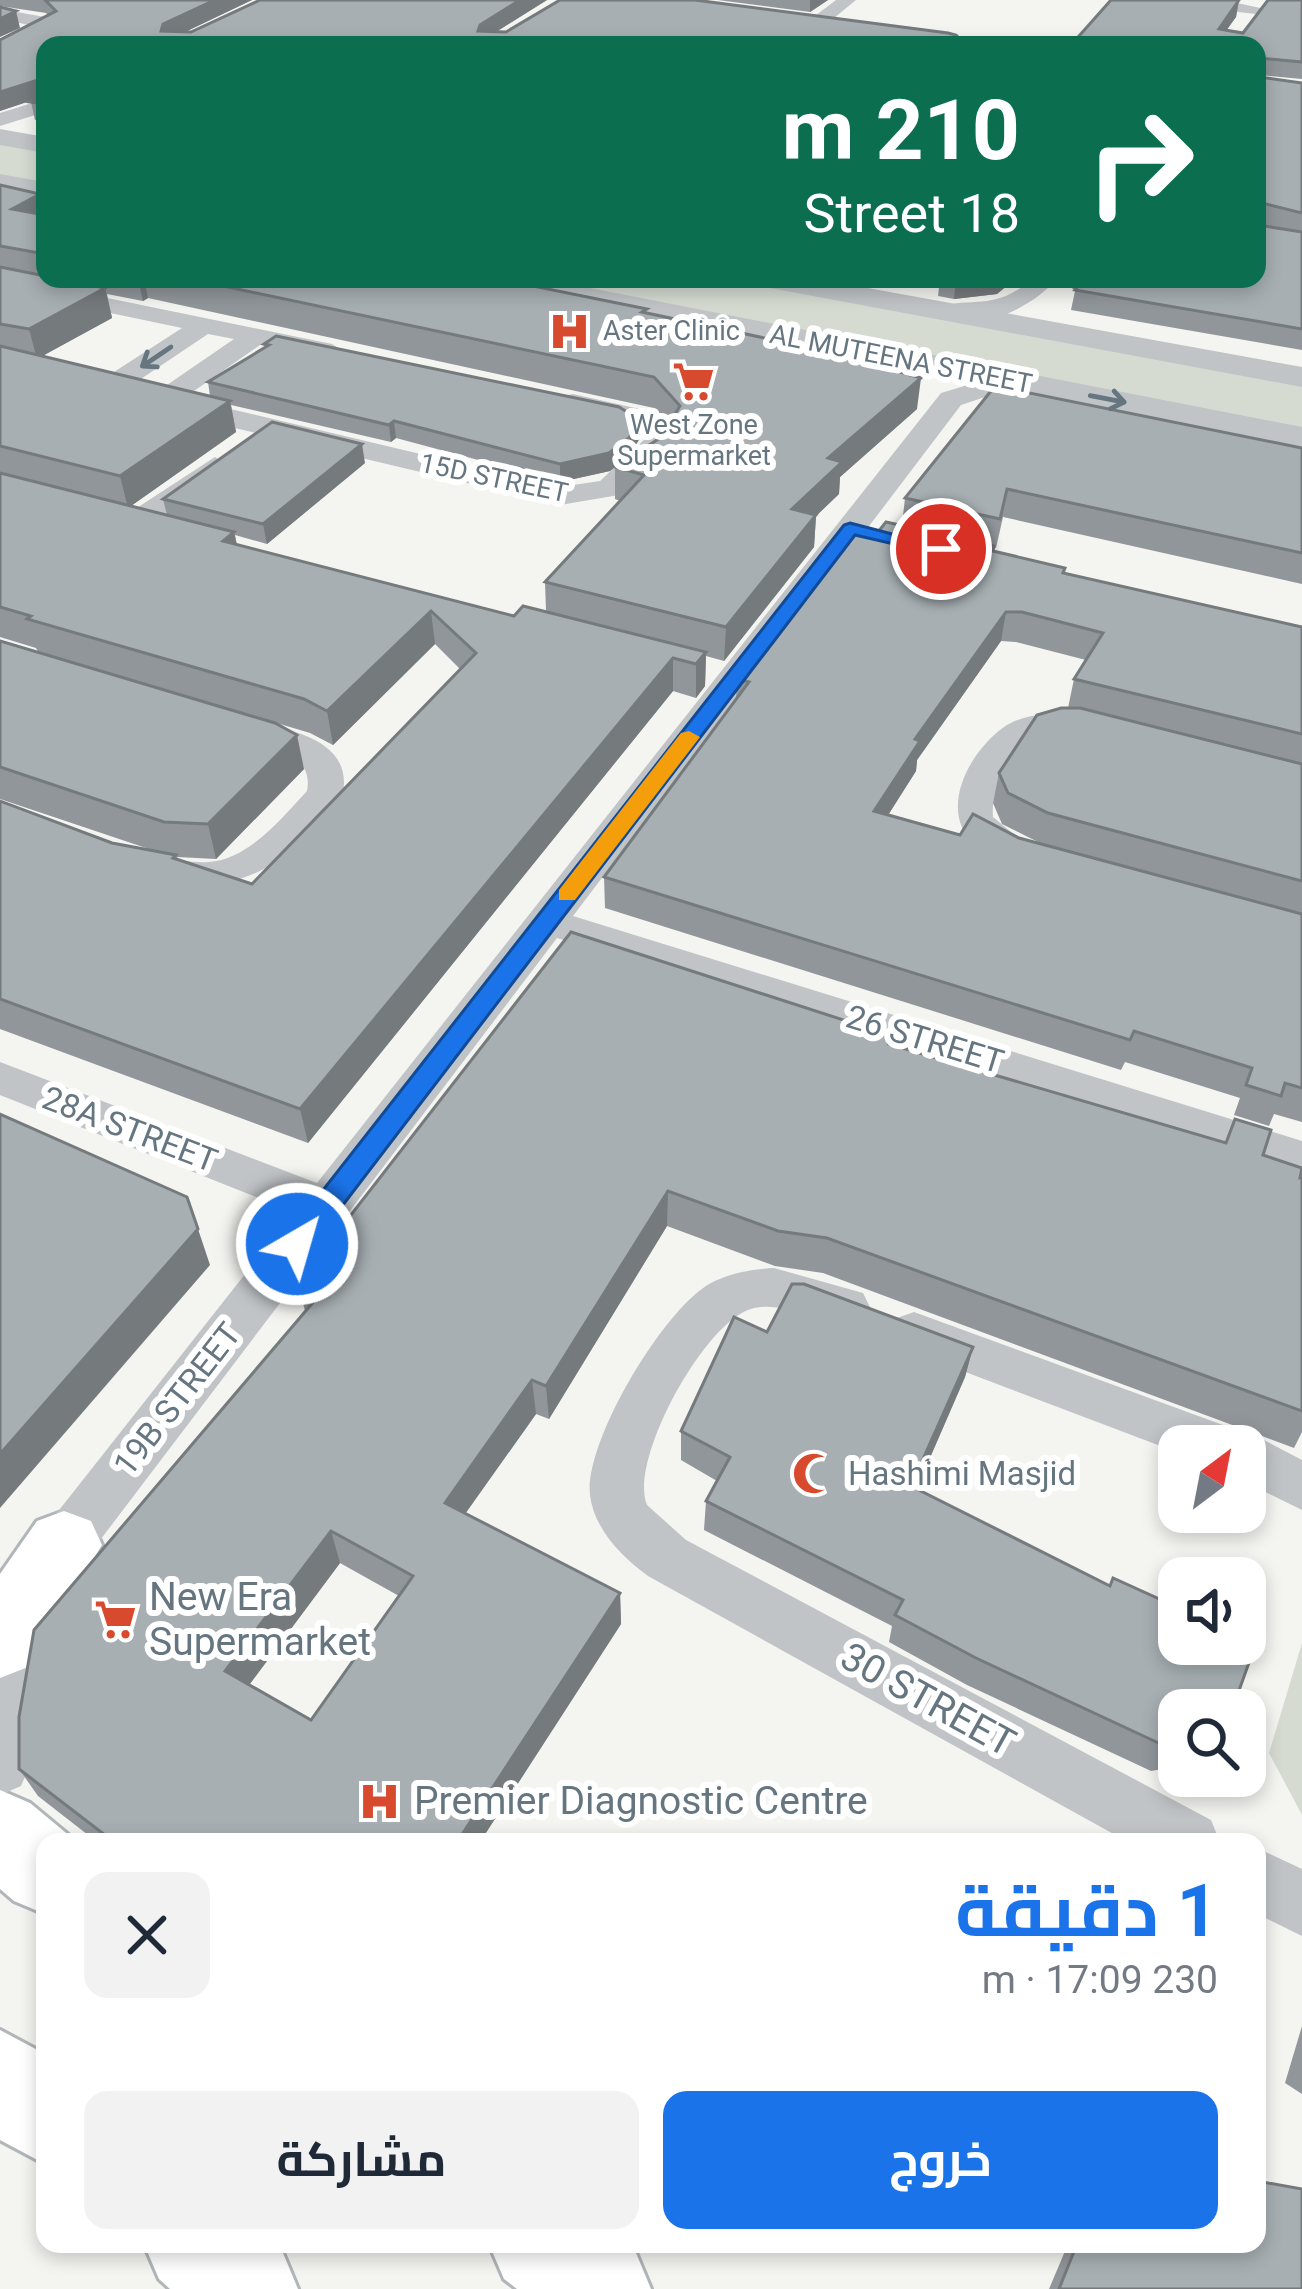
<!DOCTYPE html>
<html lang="ar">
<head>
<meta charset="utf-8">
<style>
  body { margin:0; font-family:Roboto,Cairo,sans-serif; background:#f2f2f3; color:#1f2937; direction:rtl; height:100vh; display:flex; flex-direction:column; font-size:45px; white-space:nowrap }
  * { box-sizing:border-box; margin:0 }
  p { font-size:39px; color:#747a83 }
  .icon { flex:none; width:66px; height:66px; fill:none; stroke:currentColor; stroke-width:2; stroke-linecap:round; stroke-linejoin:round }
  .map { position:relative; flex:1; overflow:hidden; direction:ltr }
  .drawer { position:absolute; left:36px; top:1833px; width:1230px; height:420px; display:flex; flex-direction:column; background:#fff; border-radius:24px; box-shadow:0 6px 18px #0003; direction:rtl }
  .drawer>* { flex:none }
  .hud { position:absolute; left:36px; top:36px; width:1230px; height:252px; border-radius:24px; box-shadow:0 6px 18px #0003; direction:rtl; background:#0b6e4f; color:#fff; overflow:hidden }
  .needle { width:78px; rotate:32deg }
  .tools { position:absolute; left:1158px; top:1425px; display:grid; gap:24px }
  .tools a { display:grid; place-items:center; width:108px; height:108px; border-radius:24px; background:#fff; box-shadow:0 6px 18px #0003; font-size:60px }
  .pin { position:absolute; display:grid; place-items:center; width:102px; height:102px; color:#fff; margin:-51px; border:6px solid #fff; border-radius:50%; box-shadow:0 3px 12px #0007 }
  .me { position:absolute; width:132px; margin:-66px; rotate:38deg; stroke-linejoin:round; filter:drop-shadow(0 0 9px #0008) }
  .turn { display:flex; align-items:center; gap:42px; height:252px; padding:0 48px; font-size:54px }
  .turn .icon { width:156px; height:156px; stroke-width:2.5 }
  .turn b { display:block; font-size:84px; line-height:102px }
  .round { display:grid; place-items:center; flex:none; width:126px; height:126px; border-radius:24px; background:#f2f2f3 }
  .head { display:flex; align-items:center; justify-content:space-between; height:204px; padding:0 48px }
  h1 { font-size:72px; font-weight:700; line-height:90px; color:#1a73e8 }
  .action { display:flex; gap:24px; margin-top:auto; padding:24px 48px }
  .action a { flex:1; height:138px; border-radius:24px; background:#1a73e8; color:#fff; font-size:48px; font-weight:700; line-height:138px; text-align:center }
  .action a+a { background:#f2f2f3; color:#1f2937 }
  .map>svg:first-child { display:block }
  .green { fill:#d6dbd2 }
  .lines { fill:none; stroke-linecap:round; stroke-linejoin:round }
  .secondary-casing { stroke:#b0b6b9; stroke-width:6 }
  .minor { fill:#c0c4c7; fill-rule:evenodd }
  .tertiary { fill:#c0c4c7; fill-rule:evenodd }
  .secondary { fill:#fff; fill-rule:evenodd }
  .wall { fill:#90969a; fill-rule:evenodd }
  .shaded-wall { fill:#757a7d }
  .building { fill:#a7afb3; stroke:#757a7d; stroke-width:3; fill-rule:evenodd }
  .oneway { stroke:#657680 }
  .route { fill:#1a73e8; stroke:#114b97; stroke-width:3 }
  .slow { fill:#f59e0b }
  .labels { text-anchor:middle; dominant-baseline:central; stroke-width:12; stroke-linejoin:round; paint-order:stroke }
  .far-poi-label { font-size:27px; fill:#657680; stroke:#fff; text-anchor:start }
  .far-street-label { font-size:27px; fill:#657680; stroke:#fff }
  .street-label { font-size:33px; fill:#657680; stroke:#fff }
  .poi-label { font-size:33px; fill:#657680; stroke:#fff; text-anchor:start }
  .near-poi-label { font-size:39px; fill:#657680; stroke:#fff; text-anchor:start }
  .near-street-label { font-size:39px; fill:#657680; stroke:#fff }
</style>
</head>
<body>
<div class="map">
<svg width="1302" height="2289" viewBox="0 0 1302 2289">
  <rect width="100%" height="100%" fill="#f4f4f1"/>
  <g class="green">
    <polygon points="0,141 45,149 45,189 0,180"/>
    <polygon points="513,279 750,279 1302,381 1302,431"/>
    <polygon points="1302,1643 1302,1815 1269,1753"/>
  </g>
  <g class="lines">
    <defs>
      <g id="secondary">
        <polygon points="64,1511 91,1521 102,1545 28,1667 0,1678 0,1574 37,1521"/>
        <polygon points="0,1790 30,1803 77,1842 45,1842 45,1914 14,1901 0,1889"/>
        <polygon points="0,2030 45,2054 45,2164 0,2140"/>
        <polygon points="144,2244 272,2244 283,2253 298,2289 170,2289 159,2279"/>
        <polygon points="489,2244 623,2244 636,2253 651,2289 517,2289 504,2279"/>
      </g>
    </defs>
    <use href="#secondary" class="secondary-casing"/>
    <g class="minor">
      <polygon points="836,0 856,0 823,27 811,27 811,19"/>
      <polygon points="1166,0 1223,0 1265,9 1256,14 1175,5"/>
      <polygon points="0,9 45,17 55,27 0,55 0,42 34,26 0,19"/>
      <polygon points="45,99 45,112 0,126 0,113"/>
      <polygon points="0,276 332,344 345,352 332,360 260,345 184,398 560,487 600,481 647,437 633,424 563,408 559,402 563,396 573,394 653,412 675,435 673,445 619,495 560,505 151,408 147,402 151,396 234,339 208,334 117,395 97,395 94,389 97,383 182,328 0,290"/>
      <path d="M 1031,279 L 1056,279 C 1034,308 966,340 934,312 C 959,292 993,316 1031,279 Z"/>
      <polygon points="1037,377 1046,379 1050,385 1046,391 991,395 961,405 573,916 1302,1141 1302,1175 557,938 85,1560 48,1653 30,1765 21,1786 0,1795 0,1631 45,1528 294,1212 0,1095 0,1062 317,1183 941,393 988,379"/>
      <polygon points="215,457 229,466 225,472 145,529 123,529 119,523 123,517"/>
      <path d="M 1059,713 L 1099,719 L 1104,726 L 1099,733 C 1080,738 1059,730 1040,736 C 1012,745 990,790 993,817 L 1035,852 L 1029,860 C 1013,865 1000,861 985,852 C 933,821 965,755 1004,727 C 1020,716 1041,714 1059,713 Z"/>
      <path d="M 244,719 C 284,729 353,737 343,793 C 296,862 237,901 152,879 L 147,870 L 152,861 C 171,856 189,864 209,862 C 249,859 282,818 307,791 C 315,750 262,745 232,737 L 226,730 L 232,723 Z"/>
      <path d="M 774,1268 L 863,1293 L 870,1307 L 863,1321 C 828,1333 793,1300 754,1308 C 706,1318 628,1461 647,1505 L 686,1540 L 1211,1820 L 1220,1842 L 1128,1842 L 648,1576 C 622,1557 594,1529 590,1495 C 584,1442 664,1308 711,1283 C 730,1273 753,1269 774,1268 Z"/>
      <polygon points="914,1312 1264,1440 1302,1460 1302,1510 1245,1482 1245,1446 1179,1446 1179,1453 897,1346 889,1332 897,1318"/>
      <polygon points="1257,1848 1302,1869 1302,1936 1257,1914"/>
    </g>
    <g class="tertiary">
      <polygon points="0,129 45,137 45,153 0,145"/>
      <polygon points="0,174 45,182 45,198 0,190"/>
      <polygon points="484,279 544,279 1302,427 1302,447 499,288"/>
      <polygon points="755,279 818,279 1302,367 1302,387 770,288"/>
    </g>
    <use href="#secondary" class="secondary"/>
  </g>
  <g class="wall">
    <polygon points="0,0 252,0 185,32 191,32 260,0 547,0 496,32 506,32 560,0 695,0 948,33 956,35 966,45 45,45 45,122 35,120 31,102 44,96 0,111 0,40 48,15 46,13 0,6"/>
    <polygon points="718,0 828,0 810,12"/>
    <polygon points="1239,0 1236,17 1226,30 1243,33 1302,0 1302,79 1260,75 1260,77 1302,83 1302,350 1071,310 1075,291 1062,279 1059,282 1059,279 1257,279 1071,45"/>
    <path d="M 0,185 L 40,194 L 45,214 L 45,279 L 498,279 L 647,313 L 917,409 L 840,477 L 839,494 L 816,516 L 814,547 L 724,661 L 706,656 L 705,686 L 696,698 L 673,691 L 308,1143 L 0,1029 L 0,801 L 112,843 L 155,851 L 0,799 L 0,641 L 304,769 L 216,859 L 177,857 L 178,860 L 252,884 L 460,669 L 435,644 L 333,745 L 310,733 L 38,652 L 36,648 L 0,637 ZM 107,294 L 143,301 L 148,298 L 654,408 L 668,424 L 660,438 L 615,467 L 615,499 L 620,501 L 545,582 L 546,611 L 514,616 L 237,545 L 235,535 L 267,544 L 365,463 L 163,499 L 167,515 L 131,506 L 236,432 L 231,405 L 391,442 L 396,438 L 560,482 L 610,471 L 629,456 L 640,438 L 640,420 L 264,344 L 265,347 L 208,382 L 210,396 L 42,356 L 112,318 Z"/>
    <polygon points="940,279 1015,279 997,294 954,299 938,296"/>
    <path d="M 1302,448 L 1302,584 L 1003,517 L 996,548 L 994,547 L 993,551 L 1065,568 L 1064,573 L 1302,627 L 1302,1122 L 1274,1114 L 1269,1126 L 1234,1115 L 1240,1098 L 1125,1062 L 1121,1070 L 605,908 L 604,877 L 736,700 L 737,679 L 878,532 L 902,525 L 905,498 ZM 1001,641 L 1016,642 L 1086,660 L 1074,679 L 1068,708 L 999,773 L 993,803 L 1002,824 L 1042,844 L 1019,838 L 960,835 L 888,815 L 916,771 L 917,760 Z"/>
    <path d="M 893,1036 L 892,1045 L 1263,1155 L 1302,1178 L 1302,1432 L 1294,1448 L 823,1273 L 775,1266 L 667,1226 L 549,1419 L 536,1414 L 465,1514 L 620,1593 L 621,1624 L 480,1842 L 97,1842 L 38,1796 L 19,1769 L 305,1311 L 298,1283 ZM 340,1563 L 399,1596 L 311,1720 L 249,1685 Z"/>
    <polygon points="767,1332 973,1347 965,1377 917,1488 1179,1710 1179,1766 1151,1771 967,1685 889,1642 892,1626 704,1530 706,1501 717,1481 681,1460 681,1431"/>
    <polygon points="1302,2026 1302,2094 1285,2083"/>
    <polygon points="1068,2244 1257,2244 1302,2289 1049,2289"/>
  </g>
  <g class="shaded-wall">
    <polygon points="215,0 252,0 166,41 161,31 163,24"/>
    <polygon points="520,0 547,0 481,41 479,45 480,25"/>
    <polygon points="810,0 828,0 810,12"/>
    <polygon points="1239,0 1236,17 1216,45 1219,29"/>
    <polygon points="16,11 20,28 0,37 0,19"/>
    <polygon points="44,78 45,96 0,111 0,92"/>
    <polygon points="40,194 45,214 45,223 12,209"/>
    <polygon points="138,279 144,279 148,298 143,301"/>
    <polygon points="956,279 1015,279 997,294 954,299"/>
    <polygon points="105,288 112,318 37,359 29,329"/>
    <polygon points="921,378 917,409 840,477 839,494 816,516 814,547 724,661 726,627 792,509 828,458"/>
    <polygon points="230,401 236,432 128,508 120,476"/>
    <polygon points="640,420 640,438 629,456 610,471 560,482 560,464"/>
    <polygon points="394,421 396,438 391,442 389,425"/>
    <polygon points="362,444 365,463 267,544 263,524"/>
    <polygon points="234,532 241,565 223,541"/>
    <polygon points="431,611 435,644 333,745 327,711"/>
    <polygon points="1006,612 1001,641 917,760 916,771 871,842 874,811 915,739"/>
    <polygon points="706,652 705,686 696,698 696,664"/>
    <polygon points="673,658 673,691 308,1143 300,1109"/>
    <polygon points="297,735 304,769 216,859 208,824"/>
    <polygon points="668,1191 667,1226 549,1419 546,1386"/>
    <polygon points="198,1229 210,1265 0,1508 0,1454"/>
    <polygon points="973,1347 965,1377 905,1515 911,1486"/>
    <polygon points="532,1380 536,1414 450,1535 445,1503"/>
    <polygon points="331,1531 340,1563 238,1700 225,1671"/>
    <polygon points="620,1593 621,1624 480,1842 457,1842"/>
  </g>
  <g class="building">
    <polygon points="45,0 215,0 163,24 161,31 191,32 260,0 520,0 480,25 478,31 506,32 560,0 695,0 948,33 956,35 966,45 45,45 45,104 31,102 44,97 44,78 0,92 0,40 56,11"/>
    <polygon points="1111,0 1239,0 1219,29 1243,33 1268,0 1302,0 1302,62 1258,58 1260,77 1302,83 1302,213 1262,203 1257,208 1258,225 1302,232 1302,329 1075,290 1084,279 1257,279 1257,45 1071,45"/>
    <polygon points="0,7 16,11 0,19"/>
    <polygon points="0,185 40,194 12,209 45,215 45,254 0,246"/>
    <polygon points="0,267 45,276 45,279 59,279 105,288 29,329 0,324"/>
    <polygon points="190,279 498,279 647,309 642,312 826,351 921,378 828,458 842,462 792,509 816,515 726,627 545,582 644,475 615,467 660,438 680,406 654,377"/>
    <polygon points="276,336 619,407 640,420 629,438 609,453 560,464 394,421 389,425 208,382 269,345 264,344"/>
    <polygon points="0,346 230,401 120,476 0,446"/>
    <polygon points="995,386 1302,448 1302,553 1007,489 1000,519 905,498"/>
    <polygon points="272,422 362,444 263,524 163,499"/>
    <polygon points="0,473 234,532 223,541 514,616 523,606 706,652 696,664 673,658 300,1109 0,999 0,801 112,843 176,855 173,858 252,884 476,653 431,611 327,711 304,699 27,619 31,616 0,607"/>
    <polygon points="886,522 994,546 993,551 1065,568 1063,573 1302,627 1302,734 1074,679 1103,633 1022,612 1006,612 915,739 920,741 874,811 960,835 973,814 1019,838 1302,914 1302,1088 1285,1083 1281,1096 1246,1085 1252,1068 1134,1031 1130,1040 604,877 749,682 737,679 854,527 878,532"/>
    <polygon points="0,641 275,723 297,735 208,824 164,822 0,767"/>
    <polygon points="1061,708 1080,708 1302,764 1302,881 1048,813 1008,793 999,773 1037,715"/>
    <path d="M 571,932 L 893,1036 L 889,1044 L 1226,1143 L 1235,1119 L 1271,1130 L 1263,1155 L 1302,1168 L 1300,1178 L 1302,1178 L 1302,1411 L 827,1238 L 778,1231 L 668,1191 L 546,1386 L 532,1380 L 445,1503 L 620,1593 L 457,1842 L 114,1842 L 19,1769 L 19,1717 L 34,1630 L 321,1293 L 298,1283 ZM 331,1531 L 413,1576 L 311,1720 L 225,1671 Z"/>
    <polygon points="0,1114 187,1197 198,1229 0,1454"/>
    <polygon points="792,1284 804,1284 973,1347 911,1486 1110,1586 1113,1578 1179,1608 1179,1644 1245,1644 1245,1638 1256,1643 1232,1710 1179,1710 1179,1743 1165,1746 976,1658 895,1615 903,1600 706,1501 730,1457 681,1431 734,1317 767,1332"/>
    <polygon points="1257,2181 1302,2189 1302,2289 1059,2289 1077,2244 1257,2244"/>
  </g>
  <defs><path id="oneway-shaft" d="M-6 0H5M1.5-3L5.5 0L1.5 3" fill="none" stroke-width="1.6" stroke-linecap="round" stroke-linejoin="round" transform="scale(3)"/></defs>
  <g class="oneway">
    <use href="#oneway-shaft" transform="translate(156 357) rotate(146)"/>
    <use href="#oneway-shaft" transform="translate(1108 399) rotate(11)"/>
  </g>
  <polygon class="route" points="850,523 950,549 941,555 855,535 307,1252 287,1252 283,1244 287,1236 844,525"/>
  <polygon class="slow" points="689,731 700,737 575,900 559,900 559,890 681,733"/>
  <defs>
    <symbol id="hospital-bare" viewBox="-9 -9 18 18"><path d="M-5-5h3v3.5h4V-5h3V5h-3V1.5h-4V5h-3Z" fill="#d84a2d" stroke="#fff" stroke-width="2.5" paint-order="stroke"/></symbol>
    <symbol id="supermarket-bare" viewBox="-9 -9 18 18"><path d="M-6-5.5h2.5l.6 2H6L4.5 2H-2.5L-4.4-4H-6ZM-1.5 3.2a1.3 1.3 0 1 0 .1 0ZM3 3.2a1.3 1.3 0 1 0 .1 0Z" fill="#d84a2d" stroke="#fff" stroke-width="2.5" paint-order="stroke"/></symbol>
    <symbol id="mosque-bare" viewBox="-9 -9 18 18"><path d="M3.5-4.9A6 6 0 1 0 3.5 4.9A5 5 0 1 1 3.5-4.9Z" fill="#d84a2d" stroke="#fff" stroke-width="2.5" paint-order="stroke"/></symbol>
  </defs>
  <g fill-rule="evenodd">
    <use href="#hospital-bare" x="540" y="302" width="59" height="59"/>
    <use href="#supermarket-bare" x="664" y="352" width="59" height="59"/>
    <use href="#mosque-bare" x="784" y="1444" width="59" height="59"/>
    <use href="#supermarket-bare" x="86" y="1590" width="59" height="59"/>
    <use href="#hospital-bare" x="350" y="1772" width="59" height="59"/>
  </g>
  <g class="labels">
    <g class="far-poi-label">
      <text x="603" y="331">Aster Clinic</text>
      <text x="694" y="425" text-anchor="middle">West Zone<tspan x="694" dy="31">Supermarket</tspan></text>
    </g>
    <g class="far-street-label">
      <text transform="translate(901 359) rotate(11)">AL MUTEENA STREET</text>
      <text transform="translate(494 478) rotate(12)">15D STREET</text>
    </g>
    <g class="street-label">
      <text transform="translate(925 1039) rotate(17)">26 STREET</text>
      <text transform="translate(130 1129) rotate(21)">28A STREET</text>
      <text transform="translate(177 1399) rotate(-52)">19B STREET</text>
    </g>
    <g class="poi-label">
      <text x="848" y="1473">Hashimi Masjid</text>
    </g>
    <g class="near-poi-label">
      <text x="149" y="1597">New Era<tspan x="149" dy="45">Supermarket</tspan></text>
      <text x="414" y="1801">Premier Diagnostic Centre</text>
    </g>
    <g class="near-street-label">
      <text transform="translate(928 1700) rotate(29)">30 STREET</text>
    </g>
  </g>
</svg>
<div class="tools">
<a><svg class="needle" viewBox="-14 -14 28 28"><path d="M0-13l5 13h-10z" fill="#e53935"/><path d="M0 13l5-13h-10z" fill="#747a83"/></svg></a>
<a><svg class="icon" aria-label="sound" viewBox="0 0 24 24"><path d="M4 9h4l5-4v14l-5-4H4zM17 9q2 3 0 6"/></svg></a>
<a><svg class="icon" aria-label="search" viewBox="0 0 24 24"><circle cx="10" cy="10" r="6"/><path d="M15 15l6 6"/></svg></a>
</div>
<div class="pin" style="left:941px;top:549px;background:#d93025"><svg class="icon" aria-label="arrive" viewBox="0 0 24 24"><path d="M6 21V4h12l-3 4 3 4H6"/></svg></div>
<svg class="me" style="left:297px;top:1244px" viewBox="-20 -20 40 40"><circle r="17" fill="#1a73e8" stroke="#fff" stroke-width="3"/><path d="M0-11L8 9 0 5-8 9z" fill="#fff"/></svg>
<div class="hud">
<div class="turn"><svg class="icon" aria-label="right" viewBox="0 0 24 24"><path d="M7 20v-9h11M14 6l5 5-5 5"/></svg><div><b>210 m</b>18 Street</div></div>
</div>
<section class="drawer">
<div class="head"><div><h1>1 دقيقة</h1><p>230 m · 17:09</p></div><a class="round"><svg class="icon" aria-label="close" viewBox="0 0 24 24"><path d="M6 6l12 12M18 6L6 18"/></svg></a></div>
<div class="action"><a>خروج</a><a>مشاركة</a></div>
</section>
</div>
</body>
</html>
